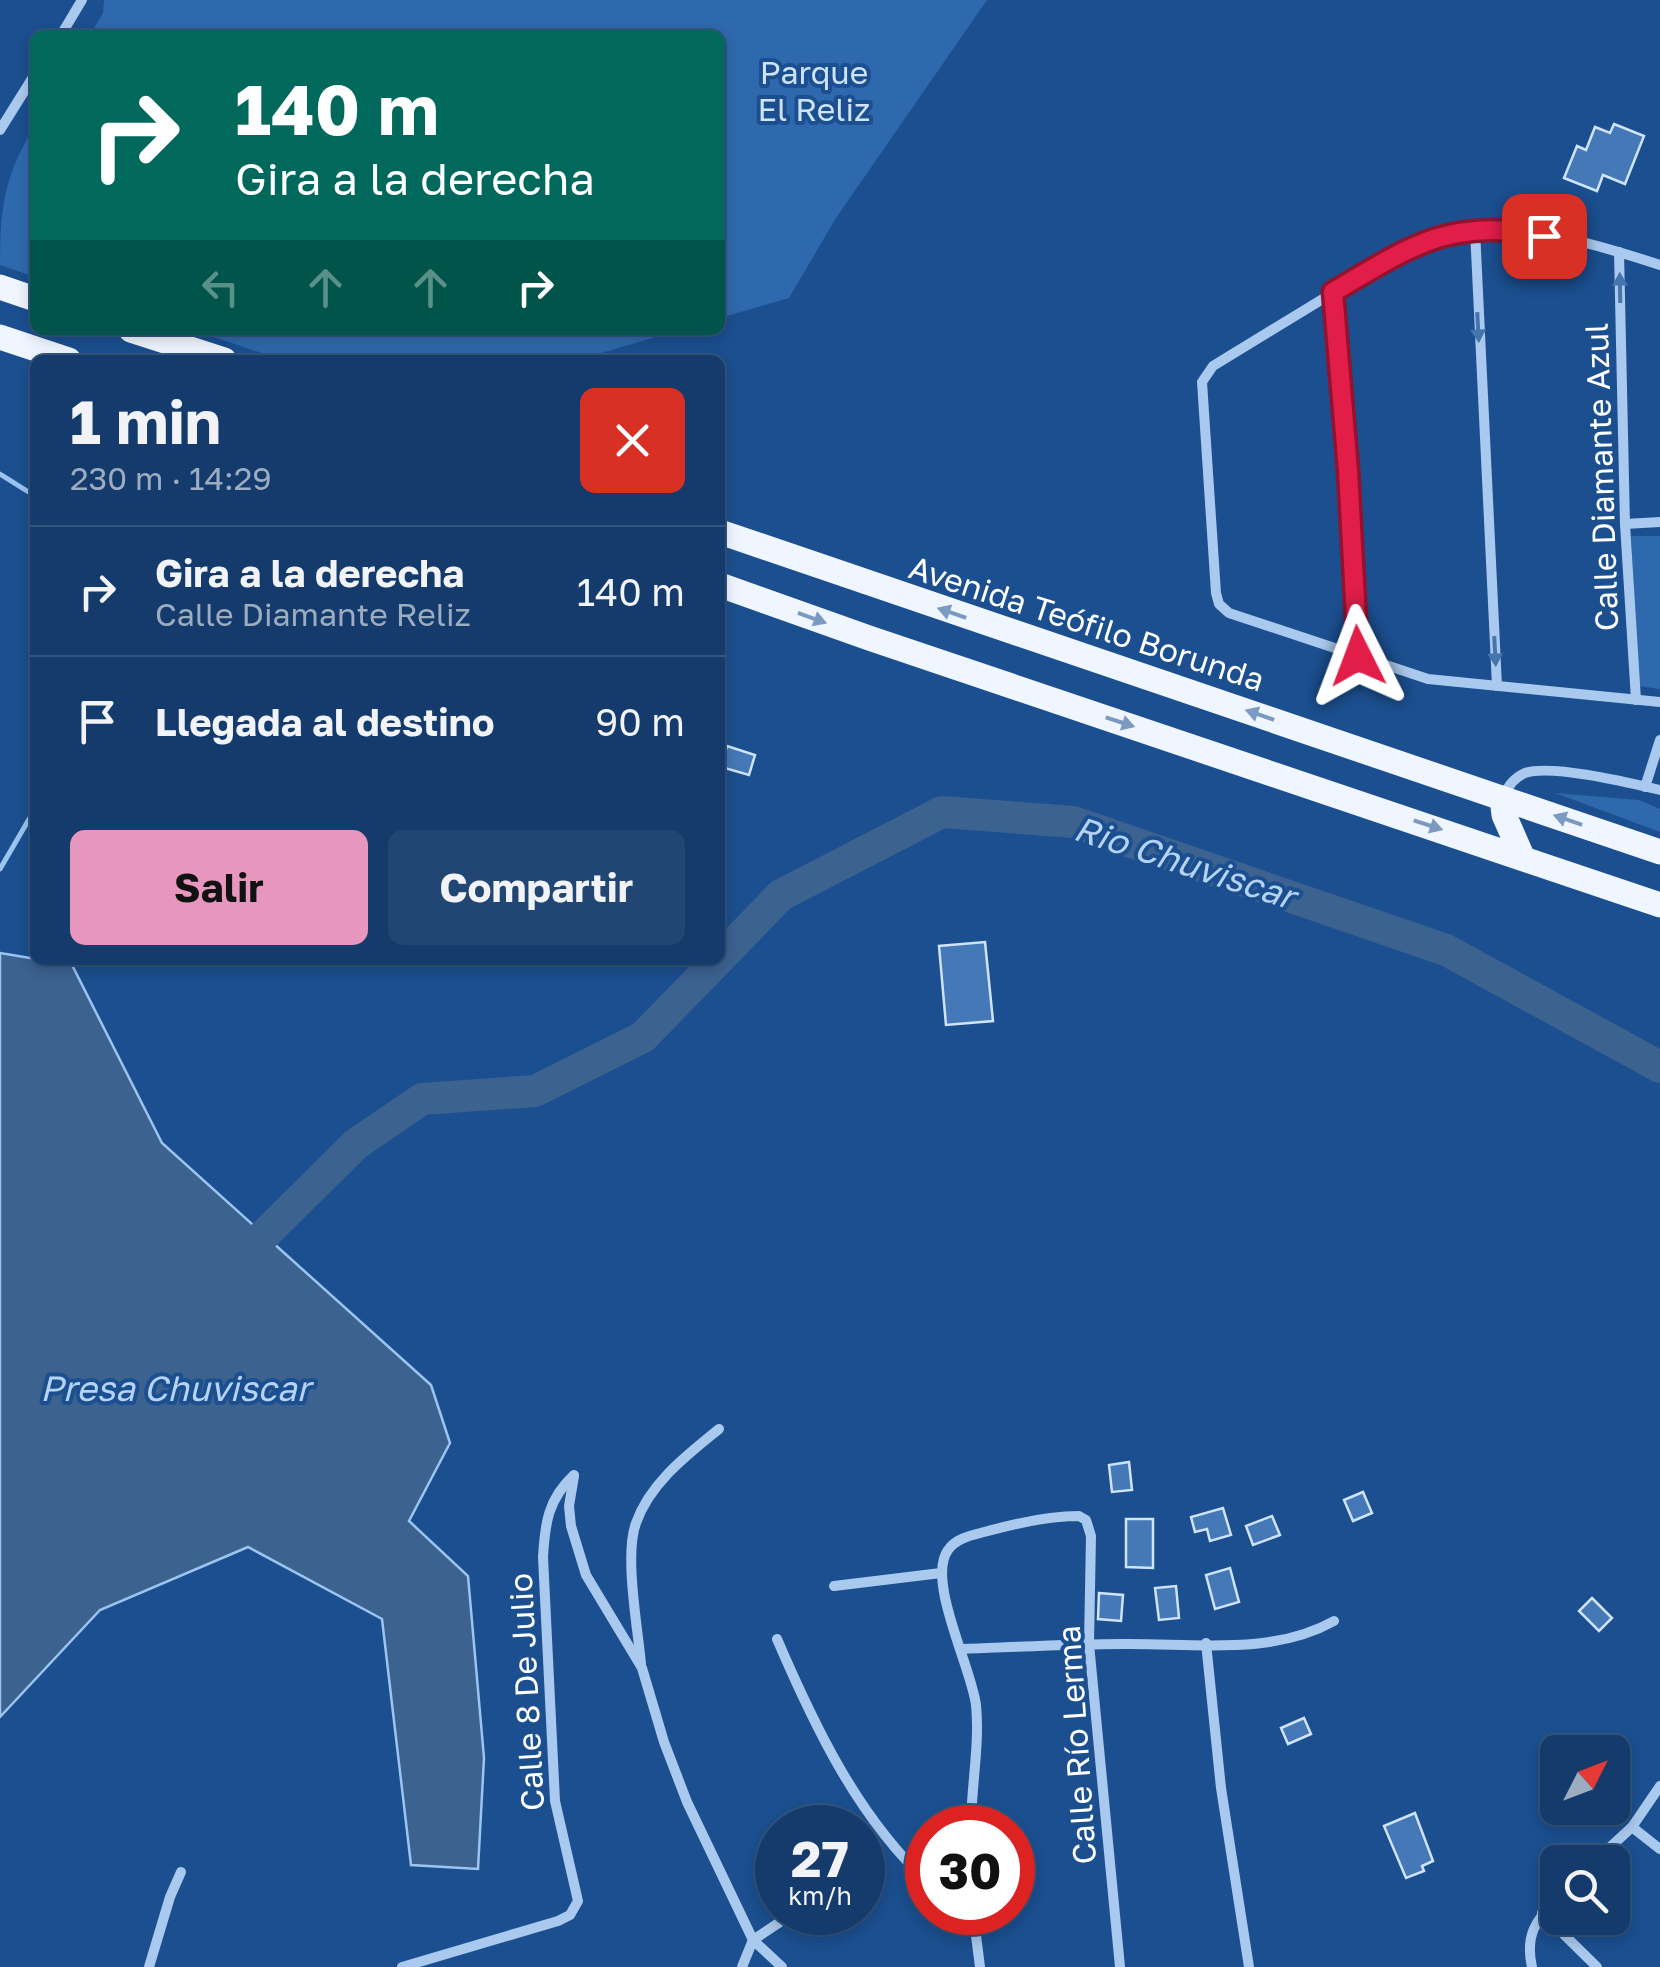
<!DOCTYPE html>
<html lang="es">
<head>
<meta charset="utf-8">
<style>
  body { margin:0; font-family:"Golos Text",sans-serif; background:#214673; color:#f1f3f6; height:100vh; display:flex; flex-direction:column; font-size:38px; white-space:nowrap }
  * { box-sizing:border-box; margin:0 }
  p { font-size:32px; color:#9dadc1 }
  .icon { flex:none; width:55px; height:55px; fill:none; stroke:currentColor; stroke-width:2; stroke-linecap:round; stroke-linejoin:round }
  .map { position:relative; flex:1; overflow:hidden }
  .details { position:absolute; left:30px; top:355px; width:695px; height:610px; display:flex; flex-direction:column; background:#143b6b; border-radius:15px; box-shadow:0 5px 15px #0003,0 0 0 2px #33557e }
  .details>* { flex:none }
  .top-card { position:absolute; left:30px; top:30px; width:695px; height:305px; border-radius:15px; box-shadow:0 5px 15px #0003,0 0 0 2px #33557e; background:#00695c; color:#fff; overflow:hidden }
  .needle { width:65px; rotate:48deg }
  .controls { position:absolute; left:1540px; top:1735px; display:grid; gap:20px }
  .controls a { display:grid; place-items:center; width:90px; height:90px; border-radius:15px; background:#143b6b; box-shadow:0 5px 15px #0003,0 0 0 2px #33557e; font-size:50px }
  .speed { position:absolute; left:755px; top:1805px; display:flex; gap:20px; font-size:50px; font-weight:700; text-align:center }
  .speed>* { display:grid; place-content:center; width:130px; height:130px; border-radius:50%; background:#143b6b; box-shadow:0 5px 15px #0003,0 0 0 2px #33557e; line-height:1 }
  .speed small { font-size:25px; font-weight:400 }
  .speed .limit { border:15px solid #d22; background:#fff; color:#111 }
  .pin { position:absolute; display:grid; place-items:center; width:85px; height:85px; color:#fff; margin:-42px; border-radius:20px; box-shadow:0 5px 15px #0006 }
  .me { position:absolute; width:110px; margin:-55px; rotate:357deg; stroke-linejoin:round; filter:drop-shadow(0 0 8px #0008) }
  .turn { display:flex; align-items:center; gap:35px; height:210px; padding:0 40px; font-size:45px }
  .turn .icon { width:130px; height:130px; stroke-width:2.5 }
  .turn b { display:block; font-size:70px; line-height:85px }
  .lanes { display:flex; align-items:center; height:95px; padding:0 40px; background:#0003; justify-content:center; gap:50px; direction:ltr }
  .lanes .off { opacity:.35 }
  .round { display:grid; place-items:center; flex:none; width:105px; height:105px; border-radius:15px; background:#214673 }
  .summary { display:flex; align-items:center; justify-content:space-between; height:170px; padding:0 40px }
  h1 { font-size:60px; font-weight:700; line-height:75px }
  .action { display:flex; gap:20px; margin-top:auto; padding:20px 40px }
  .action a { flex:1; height:115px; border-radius:15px; background:#e797bd; color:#111; font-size:40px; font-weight:700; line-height:115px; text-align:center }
  .action a+a { background:#214673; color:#f1f3f6 }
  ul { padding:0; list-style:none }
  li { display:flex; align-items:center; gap:30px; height:130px; padding:0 40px; border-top:2px solid #33557e }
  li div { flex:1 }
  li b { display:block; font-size:38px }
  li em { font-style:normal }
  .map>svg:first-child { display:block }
  .green { fill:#2e69ad }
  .water { fill:#3c6290; stroke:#9cc4f0; stroke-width:2.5 }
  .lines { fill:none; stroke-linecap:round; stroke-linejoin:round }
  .stream { stroke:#9cc4f0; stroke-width:5 }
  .river { stroke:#3c6290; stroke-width:32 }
  .building { fill:#4478b7; stroke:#cfe3fa; stroke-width:2.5 }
  .minor { stroke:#a9c9ee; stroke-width:10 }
  .primary { stroke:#f0f6ff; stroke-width:25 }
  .oneway { fill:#4674ac }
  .oneway2 { fill:#7b9ac1 }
  .route-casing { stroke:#92132f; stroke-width:25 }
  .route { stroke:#e11d48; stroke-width:18 }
  .labels { text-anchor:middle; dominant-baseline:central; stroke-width:8; stroke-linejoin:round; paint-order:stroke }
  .park-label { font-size:32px; fill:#cfe3fa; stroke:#1b4f8f }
  .street-label { font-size:32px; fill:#fff; stroke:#1b4f8f }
  .water-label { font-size:35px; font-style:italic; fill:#b5d3f5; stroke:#1b4f8f }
</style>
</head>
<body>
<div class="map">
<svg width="1660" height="1967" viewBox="0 0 1660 1967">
  <rect width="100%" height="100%" fill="#1b4f8f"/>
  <g class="green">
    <polygon points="104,0 987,0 836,218 789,298 720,318 720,35 90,35 103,13"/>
    <path d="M 35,125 L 35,277 L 0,265 C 0,206 4,177 35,125 Z"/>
    <polygon points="193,330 680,330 577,360 282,360"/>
    <polygon points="1631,536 1660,536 1660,689 1639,686"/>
    <polygon points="1555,793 1639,800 1660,809 1660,832"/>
  </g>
  <polygon class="water" points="0,953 72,965 162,1143 431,1385 450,1443 409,1521 468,1576 484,1758 478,1869 411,1865 382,1619 248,1547 100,1610 0,1717"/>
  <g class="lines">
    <g class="stream">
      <polyline points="0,474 35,496"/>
      <polyline points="0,869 35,809"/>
      <polyline points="720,932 728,949"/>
    </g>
    <g class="river">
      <polyline points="720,958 781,895 942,812 1073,822 1446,950 1660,1067"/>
      <polyline points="237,1271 264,1235 356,1144 422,1099 535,1091 643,1037 718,960"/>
    </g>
  </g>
  <g class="building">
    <polygon points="1614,124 1644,136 1625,184 1603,175 1597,191 1564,178 1577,146 1586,150 1595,127 1610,133"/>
    <polygon points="727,746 755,755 749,775 721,767"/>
    <polygon points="985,942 993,1021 946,1025 939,946"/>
    <polygon points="1129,1462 1132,1490 1112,1492 1109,1465"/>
    <polygon points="1363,1492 1372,1513 1353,1521 1344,1500"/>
    <polygon points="1223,1508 1231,1535 1210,1541 1207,1529 1195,1532 1191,1517"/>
    <polygon points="1272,1516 1280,1535 1253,1545 1246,1526"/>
    <polygon points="1126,1519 1153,1519 1153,1568 1126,1567"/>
    <polygon points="1230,1568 1239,1602 1215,1609 1206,1575"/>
    <polygon points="1176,1586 1179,1618 1159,1620 1155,1588"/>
    <polygon points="1099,1593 1123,1595 1121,1621 1098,1619"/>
    <polygon points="1592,1598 1612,1618 1599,1631 1579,1611"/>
    <polygon points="1304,1718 1311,1734 1288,1744 1281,1728"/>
    <polygon points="1415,1813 1433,1861 1422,1866 1424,1871 1406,1878 1384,1826"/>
  </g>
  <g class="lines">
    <g class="minor">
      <polyline points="61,35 82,0"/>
      <polyline points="0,130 35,74"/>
      <polyline points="1475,230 1497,686"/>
      <polyline points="1619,252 1625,524 1636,700"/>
      <path d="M 1660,265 C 1593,243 1514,219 1444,234 C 1414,241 1388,259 1362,275 C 1312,305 1263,336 1213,366 L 1202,382 L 1216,593 L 1219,604 L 1229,613 L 1428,679 L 1660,702"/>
      <polyline points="1333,292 1348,470 1357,657"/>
      <polyline points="1625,524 1660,522"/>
      <polyline points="1645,787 1660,740"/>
      <path d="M 1504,795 C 1509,785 1514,778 1525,773 C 1552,764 1630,783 1660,790"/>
      <polyline points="574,1476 569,1506 571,1526 586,1575 642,1668 664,1742 687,1802 753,1940 782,1967"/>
      <polyline points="834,1586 941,1573"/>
      <path d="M 777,1639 C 814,1725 858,1818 928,1882"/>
      <polyline points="1206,1643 1221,1788 1249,1967"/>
      <path d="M 961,1649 C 1015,1647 1069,1644 1123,1644 C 1193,1643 1272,1656 1334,1621"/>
      <path d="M 641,1664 C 638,1629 624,1555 636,1523 C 650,1483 687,1455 719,1429"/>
      <polyline points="1632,1827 1660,1849"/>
      <path d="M 971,1828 C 971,1787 980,1745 976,1705 C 972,1669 926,1580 948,1550 C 957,1537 974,1535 988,1531 C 1017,1523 1049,1516 1079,1516 L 1086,1520 L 1091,1536 L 1089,1644 L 1120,1967"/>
      <polyline points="1594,1862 1632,1827 1660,1786"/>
      <polyline points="862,1865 870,1859"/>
      <polyline points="973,1912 980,1967"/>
      <polyline points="1542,1913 1597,1967"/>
      <polyline points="149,1967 170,1897 181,1872"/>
      <path d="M 402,1967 L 558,1921 L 570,1915 L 578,1901 L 555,1801 L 543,1557 C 545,1523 548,1499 574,1475"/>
      <polyline points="742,1967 753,1940 795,1912"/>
      <path d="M 1532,1967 C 1525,1936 1535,1920 1558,1898"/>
    </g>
    <g class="primary">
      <polyline points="0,287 35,299"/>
      <polyline points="131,330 224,360"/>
      <polyline points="0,337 69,360"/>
      <polyline points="720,532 1660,852"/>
      <polyline points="720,585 869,638 1660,905"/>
      <polyline points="1502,798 1504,815 1522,856"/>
    </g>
  </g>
  <defs><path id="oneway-solid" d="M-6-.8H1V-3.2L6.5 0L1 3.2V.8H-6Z" transform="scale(2.5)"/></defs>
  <g class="oneway">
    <use href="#oneway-solid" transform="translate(1620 288) rotate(-91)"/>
    <use href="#oneway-solid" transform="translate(1478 327) rotate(87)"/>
    <use href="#oneway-solid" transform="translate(1495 651) rotate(87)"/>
  </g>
  <g class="oneway2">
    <use href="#oneway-solid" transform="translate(952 613) rotate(-161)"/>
    <use href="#oneway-solid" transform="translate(812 618) rotate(20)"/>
    <use href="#oneway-solid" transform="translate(1260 715) rotate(-161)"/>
    <use href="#oneway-solid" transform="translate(1120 722) rotate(18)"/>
    <use href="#oneway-solid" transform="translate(1568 820) rotate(-161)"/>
    <use href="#oneway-solid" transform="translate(1428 825) rotate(18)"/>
  </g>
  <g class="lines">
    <defs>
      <path id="route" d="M 1358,656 L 1348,470 L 1333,292 C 1411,246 1450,217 1544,236"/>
    </defs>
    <use href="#route" class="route-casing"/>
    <use href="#route" class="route"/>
  </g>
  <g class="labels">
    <g class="park-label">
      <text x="814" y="72">Parque<tspan x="814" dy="37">El Reliz</tspan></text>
    </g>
    <g class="street-label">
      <text transform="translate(1601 477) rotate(-92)">Calle Diamante Azul</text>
      <text transform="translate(1087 623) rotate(18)">Avenida Teófilo Borunda</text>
      <text transform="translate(526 1692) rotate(-93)">Calle 8 De Julio</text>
      <text transform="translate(1076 1745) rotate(-94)">Calle Río Lerma</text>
    </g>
    <g class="water-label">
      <text transform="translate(1185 862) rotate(18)">Rio Chuviscar</text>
      <text x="175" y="1388">Presa Chuviscar</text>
    </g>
  </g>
</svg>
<div class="controls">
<a><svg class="needle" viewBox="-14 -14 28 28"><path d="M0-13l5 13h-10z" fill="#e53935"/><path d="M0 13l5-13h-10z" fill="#9dadc1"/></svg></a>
<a><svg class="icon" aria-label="search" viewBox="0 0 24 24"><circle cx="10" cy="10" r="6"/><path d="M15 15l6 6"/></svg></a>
</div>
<div class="speed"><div>27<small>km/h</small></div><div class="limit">30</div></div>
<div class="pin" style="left:1544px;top:236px;background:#d93025"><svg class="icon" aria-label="arrive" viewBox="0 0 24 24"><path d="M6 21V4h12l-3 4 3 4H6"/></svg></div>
<svg class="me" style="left:1358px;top:656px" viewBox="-20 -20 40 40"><path d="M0-17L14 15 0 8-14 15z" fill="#e11d48" stroke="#fff" stroke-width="4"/></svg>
<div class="top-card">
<div class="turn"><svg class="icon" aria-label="right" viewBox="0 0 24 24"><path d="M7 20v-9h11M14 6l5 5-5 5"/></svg><div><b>140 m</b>Gira a la derecha</div></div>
<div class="lanes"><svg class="icon off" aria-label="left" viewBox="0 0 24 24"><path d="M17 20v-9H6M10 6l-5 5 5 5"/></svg><svg class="icon off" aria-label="ahead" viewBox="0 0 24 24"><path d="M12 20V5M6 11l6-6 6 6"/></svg><svg class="icon off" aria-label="ahead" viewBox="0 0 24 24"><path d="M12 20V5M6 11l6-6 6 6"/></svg><svg class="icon" aria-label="right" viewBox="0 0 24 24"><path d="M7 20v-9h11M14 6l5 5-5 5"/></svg></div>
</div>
<section class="details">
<div class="summary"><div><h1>1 min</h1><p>230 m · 14:29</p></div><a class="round" style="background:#d93025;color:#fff"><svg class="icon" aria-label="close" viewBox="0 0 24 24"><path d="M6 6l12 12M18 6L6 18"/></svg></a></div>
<ul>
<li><svg class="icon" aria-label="right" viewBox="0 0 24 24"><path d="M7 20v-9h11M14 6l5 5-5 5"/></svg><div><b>Gira a la derecha</b><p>Calle Diamante Reliz</p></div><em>140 m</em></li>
<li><svg class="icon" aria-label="arrive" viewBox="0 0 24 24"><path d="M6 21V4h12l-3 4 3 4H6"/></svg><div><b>Llegada al destino</b></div><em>90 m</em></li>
</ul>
<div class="action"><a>Salir</a><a>Compartir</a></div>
</section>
</div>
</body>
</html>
